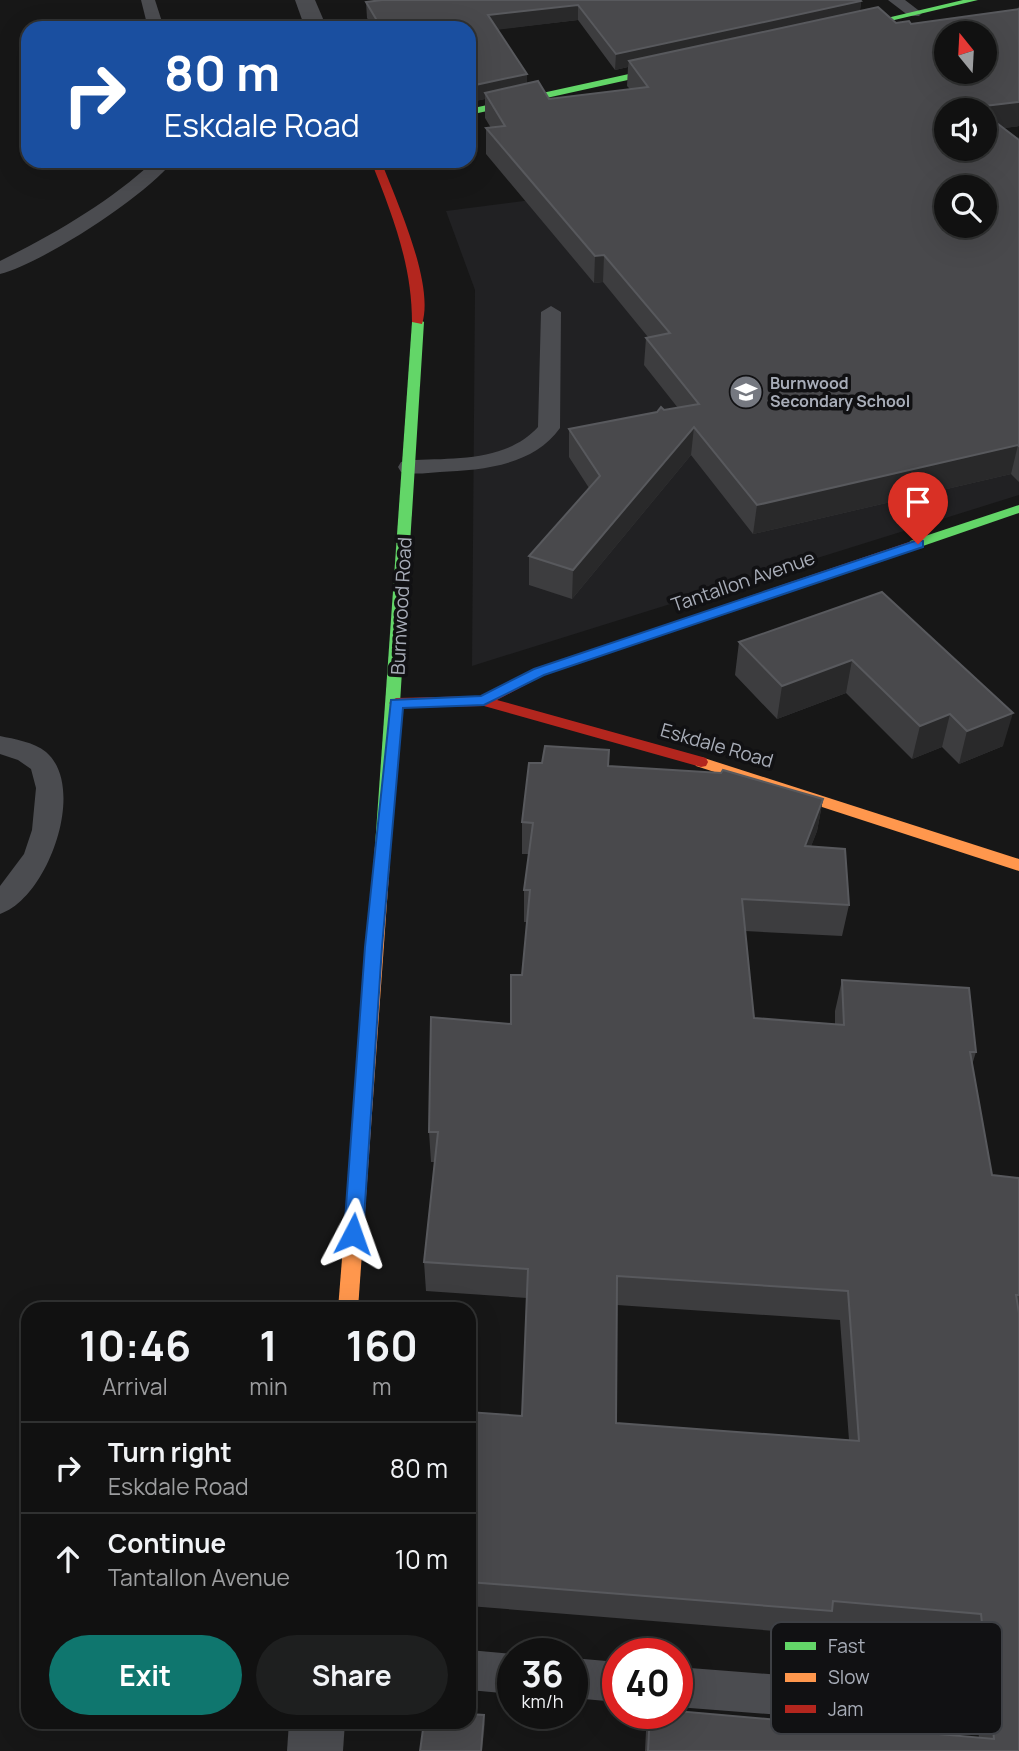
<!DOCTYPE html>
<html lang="en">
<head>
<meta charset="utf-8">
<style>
  body { margin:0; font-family:Manrope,sans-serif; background:#1e1f1f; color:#f1f3f6; height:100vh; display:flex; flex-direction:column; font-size:26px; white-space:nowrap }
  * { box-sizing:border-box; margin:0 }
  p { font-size:23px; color:#9c9d9f }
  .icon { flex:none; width:38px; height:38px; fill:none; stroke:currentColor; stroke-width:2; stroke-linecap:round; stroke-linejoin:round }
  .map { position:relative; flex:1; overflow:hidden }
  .sheet { position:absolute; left:21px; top:1302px; width:455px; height:427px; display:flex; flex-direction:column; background:#111; border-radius:21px; box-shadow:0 7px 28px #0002,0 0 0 2px #303131 }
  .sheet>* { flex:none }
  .guide { position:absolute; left:21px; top:21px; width:455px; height:147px; border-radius:21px; box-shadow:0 7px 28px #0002,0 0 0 2px #303131; background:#1a4fa0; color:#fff; overflow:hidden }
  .needle { width:46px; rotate:342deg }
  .tools { position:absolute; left:934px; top:21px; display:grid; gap:14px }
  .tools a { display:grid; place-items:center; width:63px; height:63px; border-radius:50%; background:#111; box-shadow:0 7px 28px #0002,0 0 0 2px #303131; font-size:35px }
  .speed { position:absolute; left:497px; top:1638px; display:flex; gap:14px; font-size:35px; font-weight:700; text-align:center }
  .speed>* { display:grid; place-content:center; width:91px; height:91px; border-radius:50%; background:#111; box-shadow:0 7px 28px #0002,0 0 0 2px #303131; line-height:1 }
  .speed small { font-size:18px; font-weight:400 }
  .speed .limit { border:10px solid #d22; background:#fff; color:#111 }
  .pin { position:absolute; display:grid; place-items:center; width:60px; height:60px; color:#fff; margin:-72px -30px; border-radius:50% 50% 50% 0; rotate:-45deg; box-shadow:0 0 7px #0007 }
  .pin .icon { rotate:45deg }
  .me { position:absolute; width:77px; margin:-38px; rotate:4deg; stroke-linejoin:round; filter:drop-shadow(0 0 5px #0008) }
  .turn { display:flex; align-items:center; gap:24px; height:147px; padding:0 28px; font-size:32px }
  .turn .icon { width:91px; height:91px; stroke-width:2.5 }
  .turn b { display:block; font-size:49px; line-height:60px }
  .eta { display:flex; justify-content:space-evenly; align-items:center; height:119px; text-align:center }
  .eta b { font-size:42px; font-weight:700; line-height:49px }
  .primary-button { display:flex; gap:14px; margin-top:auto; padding:14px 28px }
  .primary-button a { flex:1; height:80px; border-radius:42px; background:#0f766e; color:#fff; font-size:28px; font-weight:700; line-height:80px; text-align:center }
  .primary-button a+a { background:#1e1f1f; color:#f1f3f6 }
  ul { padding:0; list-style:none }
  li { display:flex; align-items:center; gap:21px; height:91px; padding:0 28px; border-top:2px solid #303131 }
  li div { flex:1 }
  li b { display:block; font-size:26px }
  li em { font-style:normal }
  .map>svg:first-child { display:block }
  .built { fill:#212123; fill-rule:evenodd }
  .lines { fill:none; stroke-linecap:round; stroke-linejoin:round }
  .lane { fill:#4b4c50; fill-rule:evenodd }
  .street { fill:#4b4c50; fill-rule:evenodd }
  .fast { fill:#63d668; fill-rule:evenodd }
  .slow { fill:#ff974d; fill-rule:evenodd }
  .jam { fill:#b3261e; fill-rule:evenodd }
  .wall { fill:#3d3d3f; fill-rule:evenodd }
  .shaded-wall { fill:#29292a }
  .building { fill:#49494c; stroke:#58595d; stroke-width:2; fill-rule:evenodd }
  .route { fill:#1a73e8; stroke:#114b97; stroke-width:2 }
  .labels { text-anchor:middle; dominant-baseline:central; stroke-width:7; stroke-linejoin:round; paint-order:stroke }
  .far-poi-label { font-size:16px; font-weight:bold; fill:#a8adb8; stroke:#111113; text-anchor:start }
  .street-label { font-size:19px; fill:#a8adb8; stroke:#111113 }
  .key { fill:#111113; stroke:#3e4045; stroke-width:2 }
  .key-label { font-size:19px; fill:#a8adb8 }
</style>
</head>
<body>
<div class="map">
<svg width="1019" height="1751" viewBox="0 0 1019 1751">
  <rect width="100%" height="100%" fill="#171717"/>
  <path class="built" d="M 1019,137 L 1019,495 L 472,666 L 475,290 L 446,211 L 947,146 L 947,149 L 985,149 L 985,141 ZM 947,187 L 985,187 L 985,226 L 947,226 Z"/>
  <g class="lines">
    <g class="lane">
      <polygon points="141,0 155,0 164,28 148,28"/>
      <polygon points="888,0 905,0 922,13 919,16 909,16"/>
      <path d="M 154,161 L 173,161 C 146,196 43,263 0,274 L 0,261 C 56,233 108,203 154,161 Z"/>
      <path d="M 551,306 L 561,312 L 560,428 C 533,466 482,470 440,472 C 427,473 414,475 401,472 L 398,467 L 401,462 L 409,460 C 453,458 506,462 538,427 L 541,312 Z"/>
      <path d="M 0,736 C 14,739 34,742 46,752 C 88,788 47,899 0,914 L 0,886 L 24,854 L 32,830 L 36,788 L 31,769 L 18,760 L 0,754 Z"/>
      <polygon points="469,1650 513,1654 513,1694 469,1690"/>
      <polygon points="572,1658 618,1662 618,1702 572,1698"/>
      <polygon points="677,1667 939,1687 953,1693 959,1707 953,1721 939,1727 677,1707"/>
    </g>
    <g class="street">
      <polygon points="295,0 315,0 327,28 305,28"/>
      <polygon points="289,1722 345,1722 343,1751 287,1751"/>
    </g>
    <g class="fast">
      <polygon points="963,0 978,0 840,33 836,30"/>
      <polygon points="679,63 682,64 682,68 469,115 469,109"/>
      <polygon points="418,319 424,322 391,846 383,852 375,846 412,322"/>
      <polygon points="1019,505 1019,513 920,547 915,548 909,544 910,541"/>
    </g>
    <g class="slow">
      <polygon points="701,757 1019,859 1019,871 696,766 694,762 696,758"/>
      <polygon points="383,840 391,846 358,1309 338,1309 375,846"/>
    </g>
    <g class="jam">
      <path d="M 371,161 L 381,161 C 396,200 435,284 422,324 L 412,322 C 412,264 392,214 371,161 Z"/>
      <polygon points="915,540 921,544 920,547 544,675 497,700 706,758 708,762 706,766 701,767 484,706 396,708 389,703 396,698 481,696 534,669"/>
    </g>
  </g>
  <g class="wall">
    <path d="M 381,0 L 860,0 L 861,1 L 860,11 L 896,23 L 911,24 L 1018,9 L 1019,6 L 1019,126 L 1003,128 L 1019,140 L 1019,482 L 1011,474 L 753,534 L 691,455 L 572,599 L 529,585 L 529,556 L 589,488 L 569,457 L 569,429 L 678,408 L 644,365 L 646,338 L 648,337 L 603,282 L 594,283 L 486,154 L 486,128 L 491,128 L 485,118 L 485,99 L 475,101 L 469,90 L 469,28 L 373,28 L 367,18 L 366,2 ZM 578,20 L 615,70 L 628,67 L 627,86 L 630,89 L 549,99 L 527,84 L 498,29 Z"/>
    <polygon points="882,592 1003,746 959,764 942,747 912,759 846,693 777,719 735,675 739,642"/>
    <path d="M 608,766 L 823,799 L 817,831 L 811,846 L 849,905 L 842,936 L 745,931 L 754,1018 L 835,1024 L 835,1011 L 842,980 L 976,1052 L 972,1065 L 992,1175 L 1019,1178 L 1019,1751 L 645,1751 L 646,1731 L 649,1713 L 677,1713 L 979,1738 L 969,1638 L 827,1626 L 824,1635 L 469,1606 L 469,1412 L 522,1416 L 527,1298 L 426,1291 L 424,1262 L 435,1162 L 431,1162 L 429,1132 L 511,1024 L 522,975 L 527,922 L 524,922 L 524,890 L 529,854 L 522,854 L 522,822 ZM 617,1305 L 840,1320 L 849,1440 L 616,1423 Z"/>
  </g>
  <g class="shaded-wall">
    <polygon points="861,1 859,16 629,61 628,67 615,70 616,54"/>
    <polygon points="578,5 578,20 488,31 488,15"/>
    <polygon points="527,74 527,90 485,93 485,99 475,101 475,85"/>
    <polygon points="1019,102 1019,126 985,131 985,110 975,110 976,107"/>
    <polygon points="604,255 603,282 594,283 595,256"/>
    <polygon points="694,427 691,455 572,599 573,570"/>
    <polygon points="1018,445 1011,474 753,534 757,505"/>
    <polygon points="852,660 846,693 777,719 782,686"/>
    <polygon points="1013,713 1003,746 959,764 967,731"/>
    <polygon points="950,714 942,747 912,759 920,726"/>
    <polygon points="823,799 817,831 799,878 805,846"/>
    <polygon points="484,1715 485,1724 482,1751 481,1751"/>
  </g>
  <g class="building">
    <polygon points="382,0 860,0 861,1 616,54 578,5 488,15 527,74 475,85 469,74 469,28 377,28 375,24 379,24 366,2"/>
    <path d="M 878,7 L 896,23 L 909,21 L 911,24 L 1019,9 L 1019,102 L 976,107 L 980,110 L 947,110 L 947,149 L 985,149 L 985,114 L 1019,140 L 1019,446 L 1018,445 L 757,505 L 694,427 L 573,570 L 529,556 L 600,476 L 569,429 L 657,412 L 661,407 L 664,410 L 699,404 L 646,338 L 670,333 L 604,255 L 595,256 L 486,128 L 505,126 L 485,93 L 538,81 L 549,99 L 648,87 L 629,61 ZM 947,33 L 985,33 L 985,72 L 947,72 ZM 947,187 L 985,187 L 985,226 L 947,226 Z"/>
    <polygon points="882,592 1013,713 967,731 950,714 920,726 852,660 782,686 739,642"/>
    <path d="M 545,746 L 609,750 L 608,766 L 721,773 L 723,770 L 823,799 L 805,846 L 845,849 L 849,905 L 742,899 L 754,1018 L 844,1025 L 842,980 L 969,988 L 976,1052 L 970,1052 L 992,1175 L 1019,1178 L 1019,1295 L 1016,1295 L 1019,1313 L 1019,1751 L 648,1751 L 650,1713 L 677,1713 L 677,1711 L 994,1739 L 981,1614 L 833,1601 L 832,1611 L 469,1582 L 469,1412 L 522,1416 L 528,1269 L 424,1262 L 438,1132 L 429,1132 L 431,1017 L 511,1024 L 511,975 L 522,975 L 530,890 L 524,890 L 533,823 L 522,822 L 529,763 L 542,763 ZM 617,1276 L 848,1291 L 859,1441 L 616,1423 Z"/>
    <polygon points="469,1714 484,1715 481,1751 420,1751 424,1722 469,1722"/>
  </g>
  <polygon class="route" points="918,540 923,541 923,547 544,675 484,705 403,708 382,947 363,1234 360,1240 353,1242 347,1240 344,1234 365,947 391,700 481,696 534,669"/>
  <defs>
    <symbol id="school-disc" viewBox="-11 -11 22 22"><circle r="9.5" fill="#757880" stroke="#111113"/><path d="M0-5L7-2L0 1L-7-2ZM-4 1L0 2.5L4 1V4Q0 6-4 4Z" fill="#fff"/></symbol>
  </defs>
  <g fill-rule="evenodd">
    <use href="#school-disc" x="727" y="373" width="38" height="38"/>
  </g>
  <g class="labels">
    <g class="far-poi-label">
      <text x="770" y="383">Burnwood<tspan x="770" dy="18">Secondary School</tspan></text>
    </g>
    <g class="street-label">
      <text transform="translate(743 581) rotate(-19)">Tantallon Avenue</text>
      <text transform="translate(401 606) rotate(-87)">Burnwood Road</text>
      <text transform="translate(717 745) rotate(16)">Eskdale Road</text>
    </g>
  </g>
  <rect x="771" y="1622" width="231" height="112" rx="10" class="key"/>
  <rect x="785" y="1642" width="31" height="8" fill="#63d668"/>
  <rect x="785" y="1673" width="31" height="9" fill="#ff974d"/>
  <rect x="785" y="1705" width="31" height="8" fill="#b3261e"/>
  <g class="key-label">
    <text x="828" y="1653">Fast</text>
    <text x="828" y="1684">Slow</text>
    <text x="828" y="1716">Jam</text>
  </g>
</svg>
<div class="tools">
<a><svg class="needle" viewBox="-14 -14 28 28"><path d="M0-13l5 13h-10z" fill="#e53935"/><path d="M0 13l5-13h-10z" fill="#9c9d9f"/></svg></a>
<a><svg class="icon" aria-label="sound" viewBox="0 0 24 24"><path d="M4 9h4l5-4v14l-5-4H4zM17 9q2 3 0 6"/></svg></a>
<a><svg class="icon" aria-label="search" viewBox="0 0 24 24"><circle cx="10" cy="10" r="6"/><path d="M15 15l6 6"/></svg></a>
</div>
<div class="speed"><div>36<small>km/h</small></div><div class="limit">40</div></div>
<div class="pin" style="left:918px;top:544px;background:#d93025"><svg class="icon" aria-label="arrive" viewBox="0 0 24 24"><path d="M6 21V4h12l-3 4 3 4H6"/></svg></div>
<svg class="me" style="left:353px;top:1234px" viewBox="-20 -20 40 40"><path d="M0-17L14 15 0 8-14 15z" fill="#1a73e8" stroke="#fff" stroke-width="4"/></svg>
<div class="guide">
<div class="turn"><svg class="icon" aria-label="right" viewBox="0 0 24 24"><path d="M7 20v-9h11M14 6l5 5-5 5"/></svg><div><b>80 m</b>Eskdale Road</div></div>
</div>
<section class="sheet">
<div class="eta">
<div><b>10:46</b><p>Arrival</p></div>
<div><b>1</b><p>min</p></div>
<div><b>160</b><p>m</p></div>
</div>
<ul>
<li><svg class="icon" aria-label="right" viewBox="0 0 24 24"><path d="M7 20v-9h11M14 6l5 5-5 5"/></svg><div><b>Turn right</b><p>Eskdale Road</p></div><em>80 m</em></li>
<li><svg class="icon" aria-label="ahead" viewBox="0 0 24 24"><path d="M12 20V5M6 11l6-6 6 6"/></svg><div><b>Continue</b><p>Tantallon Avenue</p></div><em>10 m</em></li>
</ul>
<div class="primary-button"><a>Exit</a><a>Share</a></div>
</section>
</div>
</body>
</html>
